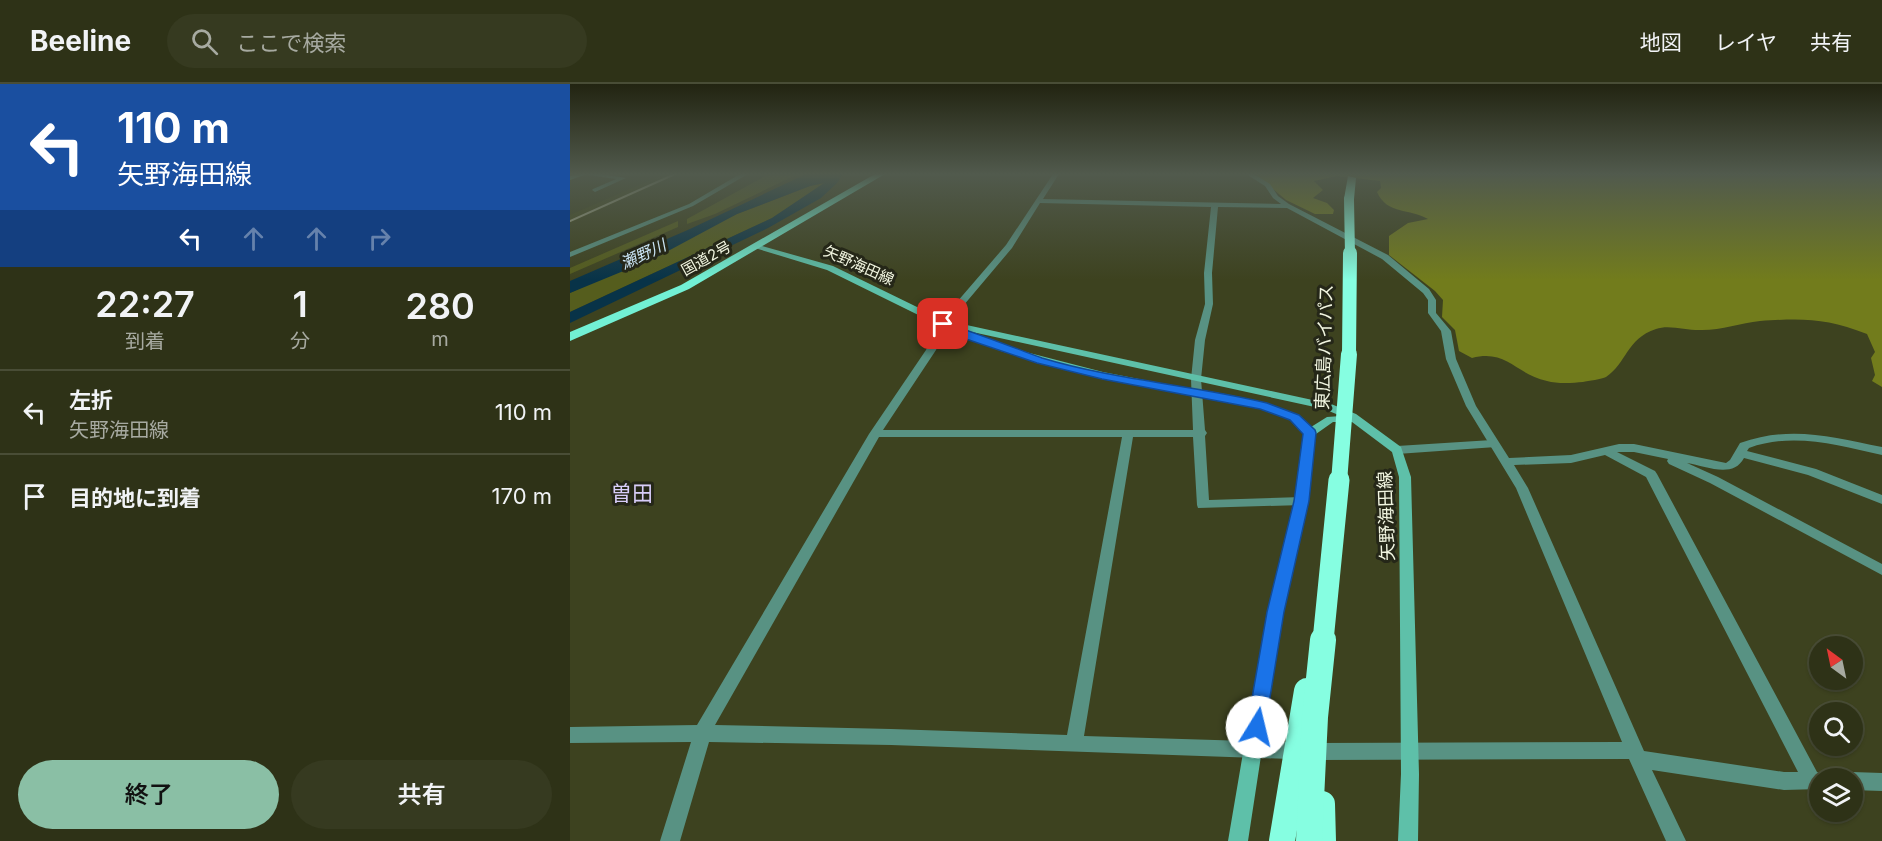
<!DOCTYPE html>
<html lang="ja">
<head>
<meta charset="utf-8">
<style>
  body { margin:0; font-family:Inter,"Noto Sans JP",sans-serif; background:#363a20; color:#f1f3f6; height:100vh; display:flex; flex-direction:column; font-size:22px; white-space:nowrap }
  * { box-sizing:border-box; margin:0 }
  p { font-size:20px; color:#a7aaa1 }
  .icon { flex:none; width:33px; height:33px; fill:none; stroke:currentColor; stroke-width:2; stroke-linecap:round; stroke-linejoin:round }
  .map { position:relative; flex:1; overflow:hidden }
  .details { display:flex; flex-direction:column; background:#2e3217; width:570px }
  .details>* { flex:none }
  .banner { background:#1a4fa0; color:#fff; overflow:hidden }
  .needle { width:39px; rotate:327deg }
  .tools { position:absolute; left:1239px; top:552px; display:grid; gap:12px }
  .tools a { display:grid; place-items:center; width:54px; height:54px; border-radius:50%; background:#2e3217; box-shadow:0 2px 4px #0004,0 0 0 2px #494d36; font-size:30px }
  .pin { position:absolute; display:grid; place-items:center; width:51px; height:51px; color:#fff; margin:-26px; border-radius:12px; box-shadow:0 3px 9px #0006 }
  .me { position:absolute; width:66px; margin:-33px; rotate:9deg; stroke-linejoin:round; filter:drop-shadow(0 0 4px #0008) }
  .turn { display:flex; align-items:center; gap:21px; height:126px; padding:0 18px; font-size:27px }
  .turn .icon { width:78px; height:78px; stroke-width:2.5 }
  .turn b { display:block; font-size:42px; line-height:51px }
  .lanes { display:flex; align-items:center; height:57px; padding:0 18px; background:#0003; justify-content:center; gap:30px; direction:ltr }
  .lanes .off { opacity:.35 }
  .eta { display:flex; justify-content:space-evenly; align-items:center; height:102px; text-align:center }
  .eta b { font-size:36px; font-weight:600; line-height:42px }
  .action { display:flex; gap:12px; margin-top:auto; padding:12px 18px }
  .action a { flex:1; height:69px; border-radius:36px; background:#8abfa5; color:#111; font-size:24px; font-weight:600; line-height:69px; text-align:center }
  .action a+a { background:#363a20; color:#f1f3f6 }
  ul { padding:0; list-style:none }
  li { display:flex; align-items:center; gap:18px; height:84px; padding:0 18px; border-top:2px solid #494d36 }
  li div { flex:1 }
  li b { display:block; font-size:22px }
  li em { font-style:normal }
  header { display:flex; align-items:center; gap:36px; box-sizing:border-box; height:84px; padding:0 30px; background:#2e3217; border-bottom:2px solid #494d36 }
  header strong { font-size:28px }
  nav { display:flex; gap:33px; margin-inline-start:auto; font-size:21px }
  .search { width:420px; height:54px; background:#363a20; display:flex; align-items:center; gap:15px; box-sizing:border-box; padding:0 21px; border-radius:33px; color:#a7aaa1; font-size:22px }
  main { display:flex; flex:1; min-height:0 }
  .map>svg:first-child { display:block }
  .built { fill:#43491e }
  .green { fill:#555d1d }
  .forest { fill:#727c1c }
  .water { fill:#083348 }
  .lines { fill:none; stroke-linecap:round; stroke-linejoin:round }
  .minor { fill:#589283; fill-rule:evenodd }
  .tertiary { fill:#589283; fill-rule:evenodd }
  .secondary { fill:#5ec0a9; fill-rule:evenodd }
  .trunk { fill:#72f0d4; fill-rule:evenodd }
  .motorway { fill:#86fee1; fill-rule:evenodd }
  .rail { stroke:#a2a68b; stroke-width:2 }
  .motorway-bridge-far4 { stroke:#86fee1; stroke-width:10 }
  .motorway-bridge-far3 { stroke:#86fee1; stroke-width:14 }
  .motorway-bridge-far2 { stroke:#86fee1; stroke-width:16 }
  .motorway-bridge-far1 { stroke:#86fee1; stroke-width:21 }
  .motorway-bridge { stroke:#86fee1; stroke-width:26 }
  .route { fill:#1a73e8; stroke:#114b97; stroke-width:1.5 }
  .labels { text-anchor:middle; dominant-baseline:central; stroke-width:6; stroke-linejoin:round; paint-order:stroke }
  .far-street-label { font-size:15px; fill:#f2f6e1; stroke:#252718 }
  .far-water-label { font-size:16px; font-style:italic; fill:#c9e3f3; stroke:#252718 }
  .street-label { font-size:18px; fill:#f2f6e1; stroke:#252718 }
  .quarter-label { font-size:21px; fill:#d8cdf9; stroke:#252718 }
</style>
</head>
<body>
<header>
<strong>Beeline</strong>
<div class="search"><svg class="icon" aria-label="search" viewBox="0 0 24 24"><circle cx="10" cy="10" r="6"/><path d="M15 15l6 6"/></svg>ここで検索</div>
<nav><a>地図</a><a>レイヤ</a><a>共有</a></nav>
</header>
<main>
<section class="details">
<div class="banner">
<div class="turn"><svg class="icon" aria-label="left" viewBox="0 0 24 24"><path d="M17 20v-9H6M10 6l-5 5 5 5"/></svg><div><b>110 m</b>矢野海田線</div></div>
<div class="lanes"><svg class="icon" aria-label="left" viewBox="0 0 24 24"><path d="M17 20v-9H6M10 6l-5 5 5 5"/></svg><svg class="icon off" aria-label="ahead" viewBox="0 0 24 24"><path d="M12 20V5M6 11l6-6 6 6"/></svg><svg class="icon off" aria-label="ahead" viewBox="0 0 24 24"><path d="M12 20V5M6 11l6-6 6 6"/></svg><svg class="icon off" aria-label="right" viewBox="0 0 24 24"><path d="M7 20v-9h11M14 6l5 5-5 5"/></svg></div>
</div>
<div class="eta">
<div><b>22:27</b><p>到着</p></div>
<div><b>1</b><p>分</p></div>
<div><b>280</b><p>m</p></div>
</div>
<ul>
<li><svg class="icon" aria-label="left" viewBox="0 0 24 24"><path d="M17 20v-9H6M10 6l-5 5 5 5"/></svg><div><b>左折</b><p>矢野海田線</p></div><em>110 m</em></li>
<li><svg class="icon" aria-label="arrive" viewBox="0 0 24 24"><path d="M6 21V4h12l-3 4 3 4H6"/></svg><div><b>目的地に到着</b></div><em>170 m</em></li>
</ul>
<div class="action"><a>終了</a><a>共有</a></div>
</section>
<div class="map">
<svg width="1312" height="757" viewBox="0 0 1312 757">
  <rect width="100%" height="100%" fill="#3d421f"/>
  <polygon class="built" points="94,90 110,90 0,139 0,131"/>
  <g class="green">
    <polygon points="199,90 228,90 145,130 117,140 117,135"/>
    <polygon points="255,99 202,134 0,228 0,209 167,130 240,102"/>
    <polygon points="108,137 108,143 0,190 0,184"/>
  </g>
  <path class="forest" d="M 685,90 L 1312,90 L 1312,303 L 1302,297 L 1305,291 L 1301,274 L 1305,268 L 1297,250 C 1256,234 1233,234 1190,237 C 1171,239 1152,246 1132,246 C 1118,247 1099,240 1086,245 C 1056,255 1057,279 1036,293 C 1032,295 1018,297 1013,298 C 1003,299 987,300 977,297 C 945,290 937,265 902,274 L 889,267 L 885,246 L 872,233 L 873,216 L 865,207 L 819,171 L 819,152 L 838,139 L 858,135 C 840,124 817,131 807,108 L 811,104 L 810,97 L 767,92 L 744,97 L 753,106 L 743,114 L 757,119 L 764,126 L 763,130 L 745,130 L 716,116 Z"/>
  <polygon class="water" points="236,90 272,90 268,98 251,114 198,144 0,239 0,228 202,134 254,99 240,102 167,130 85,174 0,209 0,197 120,145"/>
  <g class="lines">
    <g class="minor">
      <polygon points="11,90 33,90 56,94 25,108 22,106 23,105 46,95"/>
      <path d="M 483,90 L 489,90 L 473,115 L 711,120 L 703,114 L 695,102 L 676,90 L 684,90 L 700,100 L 708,112 L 719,120 L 818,171 L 859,205 L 866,216 L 866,229 L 881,247 L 886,275 L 906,322 L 939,374 L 1001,371 L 1049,360 L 1064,360 L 1156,379 L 1160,376 L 1170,359 C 1221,341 1261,353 1312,363 L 1312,371 C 1267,361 1223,348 1179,364 L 1177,367 L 1246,385 L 1312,411 L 1312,420 L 1238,391 L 1174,374 C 1163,395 1136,382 1117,379 L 1148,393 L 1312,480 L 1312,491 L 1140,399 L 1099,380 L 1097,377 L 1098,375 L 1064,368 L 1047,368 L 1085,387 L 1087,390 L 1247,688 L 1255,691 L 1256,694 L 1250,694 L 1250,705 L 1214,706 L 1082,686 L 1116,757 L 1096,757 L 1059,675 L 747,676 L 321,661 L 139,658 L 110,757 L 90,757 L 121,658 L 0,659 L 0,643 L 127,641 L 299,350 L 356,266 L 368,240 L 436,161 ZM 470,119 L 641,123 L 634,189 L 635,220 L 625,256 L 621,295 L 623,346 L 313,346 L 366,266 L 377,241 L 442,164 ZM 648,123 L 717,124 L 812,175 L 853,209 L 858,216 L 858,229 L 871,247 L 876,275 L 896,322 L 946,404 L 1052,658 L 747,659 L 514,652 L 563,353 L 623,353 L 627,421 L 628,424 L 732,421 L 738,417 L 732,413 L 639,416 L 635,352 L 637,349 L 635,346 L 631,295 L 635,256 L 643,220 L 642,189 ZM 309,353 L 552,353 L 497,651 L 321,645 L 145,641 ZM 1035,371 L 1076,393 L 1228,688 L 1214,688 L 1074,667 L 958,404 L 944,381 L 1001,379 Z"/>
      <polygon points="1282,688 1312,689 1312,707 1282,706 1282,694 1274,694 1275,691"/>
    </g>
    <g class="tertiary">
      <polygon points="170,90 178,90 123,122 0,173 0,168 119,120"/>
      <polygon points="922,356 928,360 926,363 827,370 821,366 827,362"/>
    </g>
    <g class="secondary">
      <polygon points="7,90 17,90 0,96 0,92"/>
      <path d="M 185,160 L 263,182 L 388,243 L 392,240 L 761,320 L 786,330 L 831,363 L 841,393 L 849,690 L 848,757 L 828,757 L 831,690 L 829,393 L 822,368 L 782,338 L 763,338 L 746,350 L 738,417 L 713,528 L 678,757 L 658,757 L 697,528 L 726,417 L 734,350 L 721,336 L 690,325 L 532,294 L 434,268 L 397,255 L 257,186 L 185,164 ZM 393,246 L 754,325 L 771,332 L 757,333 L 741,343 L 729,332 L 697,320 L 533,288 L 440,264 Z"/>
    </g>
    <polygon class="trunk" points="305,90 315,90 119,205 0,257 0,248 111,201"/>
    <polygon class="motorway" points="778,92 786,94 784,115 779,118 774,115"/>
    <polyline class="rail" points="0,137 105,90"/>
    <polyline class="motorway-bridge-far4" points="779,115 780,171"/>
    <polyline class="motorway-bridge-far3" points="779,271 780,169"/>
    <polyline class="motorway-bridge-far2" points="769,398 779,270"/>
    <polyline class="motorway-bridge-far1" points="753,557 769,396"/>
    <g class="motorway-bridge">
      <polyline points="752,720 753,757"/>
      <polyline points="712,757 737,607"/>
      <polyline points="739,757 745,633 753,556"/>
    </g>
  </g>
  <linearGradient id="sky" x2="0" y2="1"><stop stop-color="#222411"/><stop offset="0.46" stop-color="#515a4d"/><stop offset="1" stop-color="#515a4d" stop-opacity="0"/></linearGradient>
  <rect width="1312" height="196" fill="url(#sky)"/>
  <path class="route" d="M 369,238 C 375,237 458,269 472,274 C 545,296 623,301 697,319 L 729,331 L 745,346 L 746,349 L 739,417 L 714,528 L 694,650 L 687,652 L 680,650 L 677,643 L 697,528 L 724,417 L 733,350 L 720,336 L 690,325 L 532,295 L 467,279 L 396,255 L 369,242 Z"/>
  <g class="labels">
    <g class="far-street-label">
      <text transform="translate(136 174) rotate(-29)">国道2号</text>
      <text transform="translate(289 181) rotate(24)">矢野海田線</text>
    </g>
    <g class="far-water-label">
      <text transform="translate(73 170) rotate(-25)">瀬野川</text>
    </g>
    <g class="street-label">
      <text transform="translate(754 263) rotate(-88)">東広島バイパス</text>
      <text transform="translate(816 432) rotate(-92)">矢野海田線</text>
    </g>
    <g class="quarter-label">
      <text x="62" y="409">曽田</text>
    </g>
  </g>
</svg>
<div class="tools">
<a><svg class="needle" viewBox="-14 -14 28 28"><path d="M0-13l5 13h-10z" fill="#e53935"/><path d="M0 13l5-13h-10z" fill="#a7aaa1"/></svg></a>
<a><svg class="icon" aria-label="search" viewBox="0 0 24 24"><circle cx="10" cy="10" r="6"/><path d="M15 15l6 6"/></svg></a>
<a><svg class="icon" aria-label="layers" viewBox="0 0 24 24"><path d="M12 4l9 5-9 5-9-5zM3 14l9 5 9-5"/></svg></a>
</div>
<div class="pin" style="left:373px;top:240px;background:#d93025"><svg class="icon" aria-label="arrive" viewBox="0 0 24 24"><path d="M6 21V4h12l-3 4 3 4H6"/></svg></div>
<svg class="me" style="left:687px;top:643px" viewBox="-20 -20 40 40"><circle r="19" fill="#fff"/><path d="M0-13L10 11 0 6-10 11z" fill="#1a73e8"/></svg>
</div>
</main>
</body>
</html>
